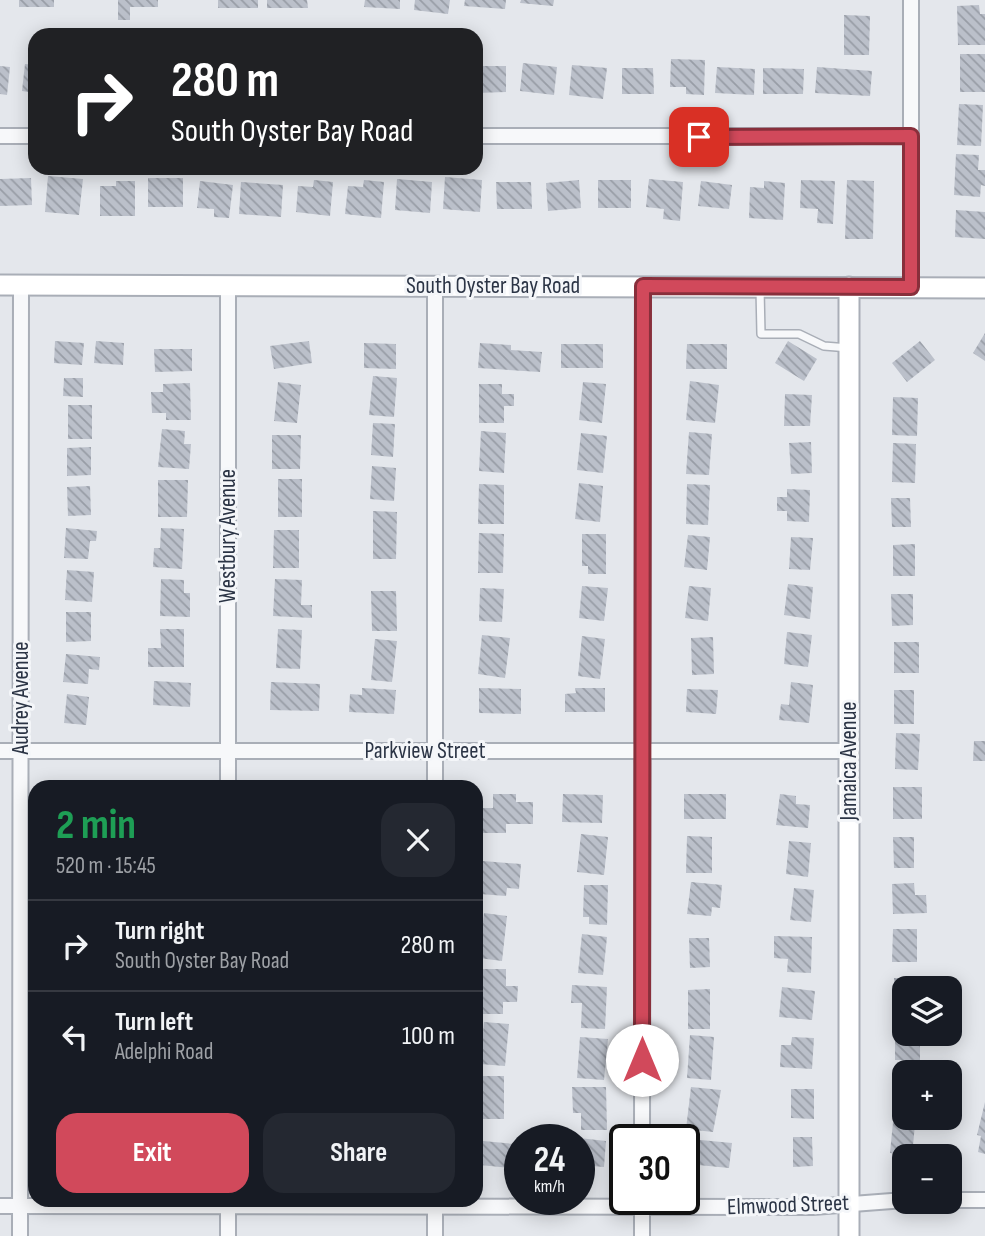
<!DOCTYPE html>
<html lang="en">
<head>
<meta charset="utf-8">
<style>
  body { margin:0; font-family:"Sofia Sans Condensed",sans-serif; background:#242831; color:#f1f3f6; height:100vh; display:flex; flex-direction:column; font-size:26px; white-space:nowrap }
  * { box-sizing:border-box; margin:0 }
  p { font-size:23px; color:#9ea1a6 }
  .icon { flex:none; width:38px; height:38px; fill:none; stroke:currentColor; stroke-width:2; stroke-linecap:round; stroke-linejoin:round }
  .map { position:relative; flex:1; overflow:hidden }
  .side { position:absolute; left:28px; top:780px; width:455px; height:427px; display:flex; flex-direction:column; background:#171b24; border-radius:21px; box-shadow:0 4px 18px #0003 }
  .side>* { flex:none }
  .hud { position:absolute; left:28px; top:28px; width:455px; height:147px; border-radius:21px; box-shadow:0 4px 18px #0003; background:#202124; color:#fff; overflow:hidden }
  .fabs { position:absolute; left:892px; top:976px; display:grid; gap:14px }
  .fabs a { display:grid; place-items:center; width:70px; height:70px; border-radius:14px; background:#171b24; box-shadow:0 4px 18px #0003; font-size:35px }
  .speed { position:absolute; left:504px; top:1124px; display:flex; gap:14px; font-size:35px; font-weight:700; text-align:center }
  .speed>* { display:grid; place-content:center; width:91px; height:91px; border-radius:50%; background:#171b24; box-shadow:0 4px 18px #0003; line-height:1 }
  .speed small { font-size:18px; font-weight:400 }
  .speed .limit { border:4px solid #111; border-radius:10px; background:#fff; color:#111 }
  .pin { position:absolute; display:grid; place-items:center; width:60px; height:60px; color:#fff; margin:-30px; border-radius:14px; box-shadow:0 4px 10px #0006 }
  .me { position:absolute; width:77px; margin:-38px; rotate:0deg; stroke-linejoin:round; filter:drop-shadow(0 0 5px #0008) }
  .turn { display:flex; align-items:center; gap:24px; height:147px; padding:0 28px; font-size:32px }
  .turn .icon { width:91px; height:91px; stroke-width:2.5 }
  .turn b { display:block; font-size:49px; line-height:60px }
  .round { display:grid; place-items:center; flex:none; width:74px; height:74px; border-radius:21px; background:#242831 }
  .headline { display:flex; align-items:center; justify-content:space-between; height:119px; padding:0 28px }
  h1 { font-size:42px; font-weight:700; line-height:52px; color:#1e9e55 }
  .primary-button { display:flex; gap:14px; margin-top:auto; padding:14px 28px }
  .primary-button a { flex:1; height:80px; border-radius:21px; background:#d1495b; color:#fff; font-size:28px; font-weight:700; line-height:80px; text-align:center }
  .primary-button a+a { background:#242831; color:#f1f3f6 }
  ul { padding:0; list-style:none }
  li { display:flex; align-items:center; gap:21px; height:91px; padding:0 28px; border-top:2px solid #363941 }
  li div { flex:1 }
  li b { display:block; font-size:26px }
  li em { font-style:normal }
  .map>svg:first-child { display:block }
  .building { fill:url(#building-back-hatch) }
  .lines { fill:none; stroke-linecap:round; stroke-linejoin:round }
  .lane-casing { stroke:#a9aeb7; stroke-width:10 }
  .street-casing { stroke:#a9aeb7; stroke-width:18 }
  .secondary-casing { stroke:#a9aeb7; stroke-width:23 }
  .lane { stroke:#f7f8fa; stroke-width:7 }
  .street { stroke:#f7f8fa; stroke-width:14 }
  .secondary { stroke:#fff; stroke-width:19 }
  .route-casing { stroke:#882f3b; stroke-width:18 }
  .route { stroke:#d1495b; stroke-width:12 }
  .labels { text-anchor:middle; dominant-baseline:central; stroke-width:6; stroke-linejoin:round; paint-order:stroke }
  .street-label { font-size:23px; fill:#2b3445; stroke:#f4f6f9 }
</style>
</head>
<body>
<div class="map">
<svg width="985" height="1236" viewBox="0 0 985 1236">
  <defs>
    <pattern id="building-back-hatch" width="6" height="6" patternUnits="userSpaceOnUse" patternTransform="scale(1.75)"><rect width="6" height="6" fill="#bbc0ca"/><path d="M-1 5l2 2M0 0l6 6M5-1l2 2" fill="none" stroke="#989da6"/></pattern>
  </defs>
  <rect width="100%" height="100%" fill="#e4e7ec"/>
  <g class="building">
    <rect x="19" y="0" width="35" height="7"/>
    <polygon points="118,0 158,0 158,7 130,7 130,20 118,20"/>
    <rect x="218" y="0" width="40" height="8"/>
    <polygon points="267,0 307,0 308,8 267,8"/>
    <polygon points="365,0 400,0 400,9 364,7"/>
    <polygon points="415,0 450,0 448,14 414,10"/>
    <polygon points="465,0 506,0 505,9 464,6"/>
    <polygon points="521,0 554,0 553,6 520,3"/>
    <polygon points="979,5 980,14 985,14 985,45 958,45 957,6"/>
    <polygon points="844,15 870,16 869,55 844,55"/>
    <rect x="960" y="54" width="25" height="38"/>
    <polygon points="671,59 705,60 704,95 686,94 686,87 670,87"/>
    <polygon points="523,63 557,67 554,95 520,91"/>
    <polygon points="25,64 35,65 35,93 22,91"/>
    <polygon points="572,65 607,68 603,99 569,95"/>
    <polygon points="0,66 10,67 7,95 0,94"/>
    <polygon points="476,66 506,66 506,92 476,93"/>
    <polygon points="717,67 755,69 754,95 715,93"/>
    <polygon points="817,67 872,71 870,96 815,93"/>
    <polygon points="622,68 653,68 654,94 622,94"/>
    <polygon points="763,68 804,69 803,94 763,94"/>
    <polygon points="959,104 983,105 981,146 957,145"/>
    <polygon points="956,154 979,155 978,170 985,170 985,186 981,185 980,197 954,195"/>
    <polygon points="48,176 83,179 79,215 45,212"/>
    <polygon points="445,177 482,180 480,212 443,209"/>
    <polygon points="31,178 32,205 0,206 0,179"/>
    <rect x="148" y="178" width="35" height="29"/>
    <polygon points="397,179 432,182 430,213 395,210"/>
    <polygon points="649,179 683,182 680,221 663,219 664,209 646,207"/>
    <polygon points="314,180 333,182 330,216 296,212 298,186 313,187"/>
    <polygon points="364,180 384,182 381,218 345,214 348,186 363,187"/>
    <polygon points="579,180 581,208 548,211 546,183"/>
    <rect x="598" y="180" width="33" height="28"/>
    <polygon points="801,180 835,181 833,224 817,223 818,209 800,208"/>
    <polygon points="847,180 874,181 873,239 845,239"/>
    <polygon points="116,181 135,181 135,216 100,216 100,186 116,186"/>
    <polygon points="200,181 233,185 229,218 214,217 214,209 197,208"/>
    <polygon points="701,181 732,185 729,209 698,206"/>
    <polygon points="764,181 785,183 783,220 749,218 750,187 764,188"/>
    <polygon points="241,182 283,185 281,217 239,214"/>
    <polygon points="496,182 531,182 532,209 497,209"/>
    <polygon points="956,210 985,212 985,239 955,237"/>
    <polygon points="985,333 985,361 973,353"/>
    <polygon points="55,341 84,343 82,365 54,363"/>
    <polygon points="96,341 124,343 123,365 94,363"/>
    <polygon points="309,341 312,363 274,369 270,346"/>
    <polygon points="788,341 817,359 804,381 775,363"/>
    <polygon points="920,341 935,360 907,382 892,363"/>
    <polygon points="364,343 396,344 396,369 364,368"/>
    <polygon points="480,343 511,345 511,350 542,352 540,372 478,368"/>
    <rect x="561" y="344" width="42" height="24"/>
    <polygon points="687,344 727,344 727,369 686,369"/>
    <polygon points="154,349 192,349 192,371 155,372"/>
    <polygon points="373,376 397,378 394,417 369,415"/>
    <polygon points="64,378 83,378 83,397 63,396"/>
    <polygon points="690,381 719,385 715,423 686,420"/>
    <polygon points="278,382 301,385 297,423 274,421"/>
    <polygon points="583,382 606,384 602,423 579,420"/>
    <polygon points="190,383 191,420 166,420 166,413 152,413 151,392 163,392 163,384"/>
    <polygon points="479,384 502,384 502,394 514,394 514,406 504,406 504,423 479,423"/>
    <polygon points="785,394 812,395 810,426 784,426"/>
    <polygon points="893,397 918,398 917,436 892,435"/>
    <rect x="68" y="405" width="24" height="34"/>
    <polygon points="373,423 395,424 393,457 371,455"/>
    <polygon points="162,429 185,431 184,444 191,444 189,469 158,467"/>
    <polygon points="481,431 506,433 504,473 479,471"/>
    <polygon points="689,432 712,434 709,475 686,474"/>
    <polygon points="581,433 607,436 603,473 577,470"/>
    <polygon points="272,435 301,435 300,469 272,469"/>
    <polygon points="811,442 812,473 791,474 789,443"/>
    <polygon points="893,443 916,444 915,483 892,482"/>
    <polygon points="91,447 91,475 67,476 67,448"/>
    <polygon points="372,466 396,468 394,501 370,499"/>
    <rect x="278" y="479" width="24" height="38"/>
    <polygon points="158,480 188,480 187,517 158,517"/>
    <polygon points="579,483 603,486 600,522 575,519"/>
    <polygon points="479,484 504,485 504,524 478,524"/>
    <polygon points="687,484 710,485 708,525 686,524"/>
    <polygon points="90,486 91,515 68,516 67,487"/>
    <polygon points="787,489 810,490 809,522 787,521 787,511 777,511 777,497 787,497"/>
    <polygon points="891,498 910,498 911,527 892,527"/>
    <polygon points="373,511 397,512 396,559 373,559"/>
    <polygon points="66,528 97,531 96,541 90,541 88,559 64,558"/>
    <polygon points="161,528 184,529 182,569 153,567 154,548 160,548"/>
    <polygon points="274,530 299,530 299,568 273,568"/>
    <polygon points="479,533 504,534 503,573 478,573"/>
    <polygon points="582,534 606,534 606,574 588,574 588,566 582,566"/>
    <polygon points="688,535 710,537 707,570 684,567"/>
    <polygon points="791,537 813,538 810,570 789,569"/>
    <polygon points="915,544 915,576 893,576 893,545"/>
    <polygon points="67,570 94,572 92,602 65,600"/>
    <polygon points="161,579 184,580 184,593 190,593 190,617 160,616"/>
    <polygon points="275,579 302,580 301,605 312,605 312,618 273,616"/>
    <polygon points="788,584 813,587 810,619 784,615"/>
    <polygon points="582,586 608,588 604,621 579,618"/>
    <polygon points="689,586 711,588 708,621 685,618"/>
    <polygon points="480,588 504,589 502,622 479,621"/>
    <polygon points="371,591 396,591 397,631 372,631"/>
    <polygon points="891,594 913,594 913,625 892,626"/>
    <polygon points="66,612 91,612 91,641 66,642"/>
    <polygon points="160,629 184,629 184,667 148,667 148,648 161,648"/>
    <polygon points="278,629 302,630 300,669 276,668"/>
    <polygon points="787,632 812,635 808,667 784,664"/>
    <polygon points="482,635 510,638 505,678 478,674"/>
    <polygon points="582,636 605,639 600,679 578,676"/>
    <polygon points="713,637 714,674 692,675 691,638"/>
    <polygon points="375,639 397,641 392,682 371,680"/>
    <rect x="894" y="642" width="25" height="31"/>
    <polygon points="66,654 100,657 99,670 89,669 88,684 63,682"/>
    <polygon points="154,681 191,683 190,707 153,705"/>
    <polygon points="271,682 320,684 319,711 270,710"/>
    <polygon points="791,682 813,685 809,723 779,720 781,704 789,705"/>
    <polygon points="362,688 396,690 394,714 349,712 350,694 362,695"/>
    <polygon points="479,688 521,689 521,714 479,713"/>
    <polygon points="575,688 605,688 605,712 565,712 565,694 576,693"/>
    <polygon points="687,689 718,690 716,714 686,712"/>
    <rect x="894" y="690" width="20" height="34"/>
    <polygon points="67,694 89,697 86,725 64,723"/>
    <polygon points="896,733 920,734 918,770 895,769"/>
    <polygon points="974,741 985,741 985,761 973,761"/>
    <rect x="893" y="787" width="29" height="32"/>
    <polygon points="493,794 516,794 516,802 533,802 533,824 506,824 506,833 478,833 478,808 493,808"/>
    <polygon points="563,794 603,795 602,823 562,822"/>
    <rect x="684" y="794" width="42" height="25"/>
    <polygon points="780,794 796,796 796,804 810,805 808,828 776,825"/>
    <polygon points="581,834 608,837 604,875 577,872"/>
    <polygon points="687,836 712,837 712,873 686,873"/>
    <polygon points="893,837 914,837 914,868 894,868"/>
    <polygon points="789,841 811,843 808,877 786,874"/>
    <polygon points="483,861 521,864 519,889 507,888 506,896 480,894"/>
    <polygon points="691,882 722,885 720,908 712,907 711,916 687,914"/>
    <polygon points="914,883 915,895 926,895 927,913 893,914 892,884"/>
    <polygon points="584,885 608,885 607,925 589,924 589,917 583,917"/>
    <polygon points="794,888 814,890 811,922 790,920"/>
    <polygon points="484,913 507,916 502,961 479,958"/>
    <polygon points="893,929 917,929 917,962 892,962"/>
    <polygon points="582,934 607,937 603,975 578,973"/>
    <polygon points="774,936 812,937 811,973 787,972 788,959 774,958"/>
    <polygon points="689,938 709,938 710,967 690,968"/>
    <polygon points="483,969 506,969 506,986 518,986 517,1002 503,1002 503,1014 482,1014"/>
    <polygon points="894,978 915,978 915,989 905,989 905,1008 894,1008"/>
    <polygon points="572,985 607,987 605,1029 581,1028 582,1003 571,1003"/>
    <polygon points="782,987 815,991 812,1020 779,1017"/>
    <polygon points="710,989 710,1029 688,1029 688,990"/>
    <polygon points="484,1022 509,1024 505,1066 480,1064"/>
    <polygon points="905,1027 905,1034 920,1034 920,1060 895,1060 895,1028"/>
    <polygon points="690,1035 714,1037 711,1080 687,1078"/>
    <polygon points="580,1037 608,1039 604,1080 577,1078"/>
    <polygon points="792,1037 814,1038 812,1069 780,1067 781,1045 791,1045"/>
    <polygon points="481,1076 504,1076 504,1119 480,1119"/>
    <polygon points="895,1079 905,1079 905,1108 896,1109"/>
    <polygon points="572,1087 606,1087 607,1130 581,1130 581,1113 573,1113"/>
    <polygon points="691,1087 721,1090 713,1132 686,1129"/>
    <polygon points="791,1089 814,1089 814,1119 791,1118"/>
    <polygon points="985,1102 985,1154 978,1152 981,1136 977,1135"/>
    <polygon points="893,1122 915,1124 912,1156 890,1153"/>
    <polygon points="793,1137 812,1137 813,1166 793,1167"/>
    <polygon points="579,1138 606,1141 604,1167 579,1165"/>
    <polygon points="690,1139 732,1143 729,1168 688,1164"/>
    <polygon points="483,1141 514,1144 511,1168 480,1165"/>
  </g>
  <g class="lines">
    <defs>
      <polyline id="lane" points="760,289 761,334 799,334 824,346 849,348"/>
      <g id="street">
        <polyline points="0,136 35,136"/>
        <polyline points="476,136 911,136"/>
        <polyline points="911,287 911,0"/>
        <polyline points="0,751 849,751"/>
        <polyline points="228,788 228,285"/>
        <polyline points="435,788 435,286"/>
        <polyline points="642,1139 643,286"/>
        <polyline points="642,1200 642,1236"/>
        <polyline points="950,1200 985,1200"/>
        <polyline points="0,1206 813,1207 905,1200"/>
        <polyline points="20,1236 21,285"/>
        <polyline points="228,1236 228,1200"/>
        <polyline points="435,1236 435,1200"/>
      </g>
      <g id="secondary">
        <polyline points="0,285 985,288"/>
        <polyline points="849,1236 849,287"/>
      </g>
    </defs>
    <use href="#lane" class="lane-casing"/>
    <use href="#street" class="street-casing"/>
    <use href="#secondary" class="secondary-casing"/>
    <use href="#lane" class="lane"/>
    <use href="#street" class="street"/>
    <use href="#secondary" class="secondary"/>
  </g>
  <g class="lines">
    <defs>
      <polyline id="route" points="642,1060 643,286 911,287 911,136 699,137"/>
    </defs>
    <use href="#route" class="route-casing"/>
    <use href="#route" class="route"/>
  </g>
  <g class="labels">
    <g class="street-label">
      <text x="493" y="286">South Oyster Bay Road</text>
      <text transform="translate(228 536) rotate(-90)">Westbury Avenue</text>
      <text transform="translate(21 698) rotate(-90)">Audrey Avenue</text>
      <text x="425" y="751">Parkview Street</text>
      <text transform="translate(849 761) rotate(-90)">Jamaica Avenue</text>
      <text transform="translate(788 1205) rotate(-2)">Elmwood Street</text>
    </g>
  </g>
</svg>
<div class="fabs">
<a><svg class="icon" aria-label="layers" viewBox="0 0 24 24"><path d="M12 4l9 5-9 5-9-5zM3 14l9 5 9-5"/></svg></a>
<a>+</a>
<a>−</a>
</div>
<div class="speed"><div>24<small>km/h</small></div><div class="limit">30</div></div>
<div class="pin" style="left:699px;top:137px;background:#d93025"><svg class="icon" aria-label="arrive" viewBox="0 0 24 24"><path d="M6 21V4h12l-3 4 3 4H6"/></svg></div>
<svg class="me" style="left:642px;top:1060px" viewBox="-20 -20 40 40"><circle r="19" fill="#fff"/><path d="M0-13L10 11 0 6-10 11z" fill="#d1495b"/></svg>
<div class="hud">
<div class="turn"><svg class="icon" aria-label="right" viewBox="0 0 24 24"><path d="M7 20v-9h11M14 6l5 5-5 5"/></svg><div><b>280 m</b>South Oyster Bay Road</div></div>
</div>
<section class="side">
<div class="headline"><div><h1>2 min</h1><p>520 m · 15:45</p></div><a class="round"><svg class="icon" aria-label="close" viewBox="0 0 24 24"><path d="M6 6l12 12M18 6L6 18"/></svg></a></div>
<ul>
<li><svg class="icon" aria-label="right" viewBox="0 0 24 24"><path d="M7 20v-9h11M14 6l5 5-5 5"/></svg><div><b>Turn right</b><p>South Oyster Bay Road</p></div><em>280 m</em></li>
<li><svg class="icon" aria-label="left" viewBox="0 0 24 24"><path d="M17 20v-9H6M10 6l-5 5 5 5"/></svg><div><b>Turn left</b><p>Adelphi Road</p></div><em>100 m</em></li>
</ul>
<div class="primary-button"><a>Exit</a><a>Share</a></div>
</section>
</div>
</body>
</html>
